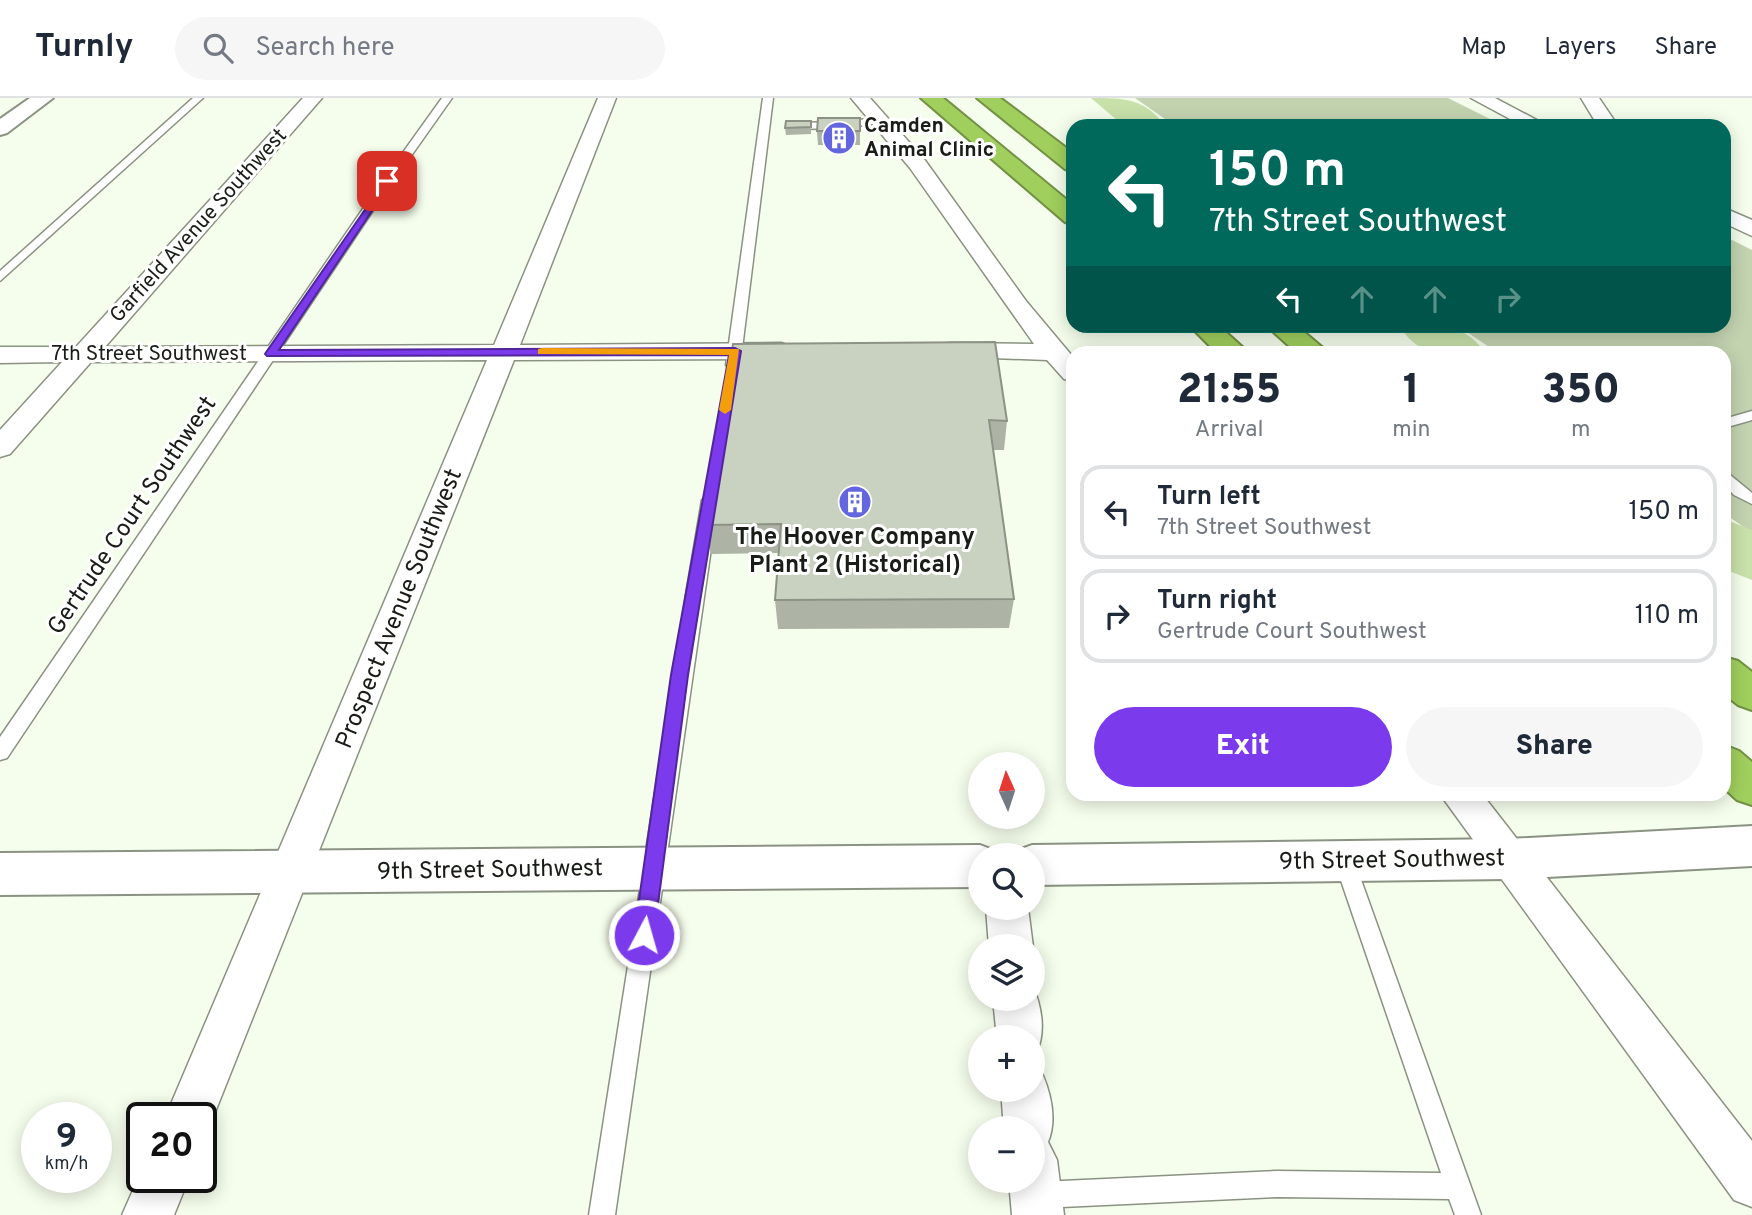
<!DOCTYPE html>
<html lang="en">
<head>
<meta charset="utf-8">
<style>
  body { margin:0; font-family:Overpass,sans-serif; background:#f6f6f7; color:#1f2937; height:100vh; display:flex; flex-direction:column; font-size:26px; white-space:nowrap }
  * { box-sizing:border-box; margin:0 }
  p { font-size:23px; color:#747a83 }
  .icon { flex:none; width:38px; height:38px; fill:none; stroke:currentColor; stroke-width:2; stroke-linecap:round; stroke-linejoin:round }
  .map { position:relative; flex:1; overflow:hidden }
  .side { position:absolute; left:1066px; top:248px; width:665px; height:455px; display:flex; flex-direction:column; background:#fff; border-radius:21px; box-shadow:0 4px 18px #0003 }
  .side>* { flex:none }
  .banner { position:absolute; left:1066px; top:21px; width:665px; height:214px; border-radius:21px; box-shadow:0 4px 18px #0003; background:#00695c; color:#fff; overflow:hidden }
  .needle { width:46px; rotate:357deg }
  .controls { position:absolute; left:968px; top:654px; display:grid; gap:14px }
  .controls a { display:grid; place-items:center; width:77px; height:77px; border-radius:50%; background:#fff; box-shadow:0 4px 18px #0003; font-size:35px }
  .speed { position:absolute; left:21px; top:1004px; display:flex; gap:14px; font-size:35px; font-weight:700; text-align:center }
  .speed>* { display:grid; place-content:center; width:91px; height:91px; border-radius:50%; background:#fff; box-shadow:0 4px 18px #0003; line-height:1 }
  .speed small { font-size:18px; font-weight:400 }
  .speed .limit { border:4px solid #111; border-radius:10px; background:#fff; color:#111 }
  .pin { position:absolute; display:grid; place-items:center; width:60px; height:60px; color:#fff; margin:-30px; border-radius:14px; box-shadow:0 4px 10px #0006 }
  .me { position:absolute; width:77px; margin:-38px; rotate:6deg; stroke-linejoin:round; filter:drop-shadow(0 0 5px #0008) }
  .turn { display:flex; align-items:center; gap:24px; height:147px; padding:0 28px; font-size:32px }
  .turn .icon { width:91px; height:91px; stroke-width:2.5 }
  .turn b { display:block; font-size:49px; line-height:60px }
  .lanes { display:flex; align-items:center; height:66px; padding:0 28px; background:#0003; justify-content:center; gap:35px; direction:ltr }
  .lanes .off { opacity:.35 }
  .eta { display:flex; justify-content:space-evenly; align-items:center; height:119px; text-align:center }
  .eta b { font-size:42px; font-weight:800; line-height:49px }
  .action { display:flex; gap:14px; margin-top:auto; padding:14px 28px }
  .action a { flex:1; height:80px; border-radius:42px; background:#7c3aed; color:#fff; font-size:28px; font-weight:800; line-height:80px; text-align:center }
  .action a+a { background:#f6f6f7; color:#1f2937 }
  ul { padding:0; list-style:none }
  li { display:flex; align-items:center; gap:21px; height:94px; margin:0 14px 10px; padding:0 14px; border:4px solid #e0e1e3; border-radius:21px }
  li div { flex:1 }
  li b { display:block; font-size:26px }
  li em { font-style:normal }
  header { display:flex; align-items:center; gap:42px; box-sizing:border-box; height:98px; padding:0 35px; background:#fff; border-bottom:2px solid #e0e1e3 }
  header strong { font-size:33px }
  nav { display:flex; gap:38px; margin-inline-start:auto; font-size:24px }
  .search { width:490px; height:63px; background:#f6f6f7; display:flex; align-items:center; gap:18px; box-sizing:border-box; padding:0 24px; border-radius:38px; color:#747a83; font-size:26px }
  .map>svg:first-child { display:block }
  .green { fill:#c3d3b0 }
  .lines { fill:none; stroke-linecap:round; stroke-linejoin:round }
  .river { fill:#c8e1aa; fill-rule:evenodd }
  .service-casing { stroke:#8a9282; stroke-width:3 }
  .minor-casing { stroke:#8a9282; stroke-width:3 }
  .tertiary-casing { stroke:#8a9282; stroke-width:4 }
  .motorway-casing { stroke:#719144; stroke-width:4 }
  .service { fill:#fff; fill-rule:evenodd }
  .minor { fill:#fff; fill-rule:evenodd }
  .tertiary { fill:#fff; fill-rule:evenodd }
  .motorway { fill:#a0cf5d; fill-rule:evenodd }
  .wall { fill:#adb4a5 }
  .building { fill:#c9d1c0; stroke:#8d9286; stroke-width:2 }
  .route { fill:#7c3aed; stroke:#51269a; stroke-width:2 }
  .slow { fill:#f59e0b }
  .labels { text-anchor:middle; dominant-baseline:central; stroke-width:6; stroke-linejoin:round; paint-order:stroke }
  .far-poi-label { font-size:21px; font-weight:bold; fill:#1a1d17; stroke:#fff; text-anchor:start }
  .far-street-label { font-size:21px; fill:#1a1d17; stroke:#fff }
  .street-label { font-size:24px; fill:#1a1d17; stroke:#fff }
  .poi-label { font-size:24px; font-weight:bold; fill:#1a1d17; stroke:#fff }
</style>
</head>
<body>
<header>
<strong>Turnly</strong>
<div class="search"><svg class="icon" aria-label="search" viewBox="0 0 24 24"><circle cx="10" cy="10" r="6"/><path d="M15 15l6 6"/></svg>Search here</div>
<nav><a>Map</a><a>Layers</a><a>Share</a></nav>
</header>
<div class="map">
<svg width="1752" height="1117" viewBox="0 0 1752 1117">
  <rect width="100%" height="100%" fill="#f5fdec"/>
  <g class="green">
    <polygon points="1135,0 1448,0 1504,28 1175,28"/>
    <polygon points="1724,138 1752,152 1752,435 1724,415 1724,256 1498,255 1458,228 1724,228"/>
  </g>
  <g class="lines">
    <g class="river">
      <path d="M 1091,0 C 1123,0 1145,0 1165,28 L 1124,28 Z"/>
      <path d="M 1400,228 C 1436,228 1463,222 1486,256 C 1452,256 1419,262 1400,228 Z"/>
      <polygon points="1724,421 1752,432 1752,482 1724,471"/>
    </g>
    <defs>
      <g id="service">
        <polygon points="193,0 203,0 0,183 0,173"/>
        <polygon points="442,0 452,0 380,102 7,660 0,662 0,639 371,99"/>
        <polygon points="763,0 773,0 740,267 733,271 726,267"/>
        <polygon points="883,19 888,22 886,24 844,30 795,31 790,28 795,25 844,24"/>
        <polygon points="1752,313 1752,322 1724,330 1724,321"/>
        <polygon points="1724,372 1752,395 1752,406 1734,397 1724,386"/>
        <polygon points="710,397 718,402 615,1117 589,1117 687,491 702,402"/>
        <polygon points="1345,756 1352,758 1355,765 1481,1117 1455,1117 1449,1101 1277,1099 1040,1110 1031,1106 1027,1097 1031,1088 1040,1084 1277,1073 1441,1075 1335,765 1338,758"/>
      </g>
      <g id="minor">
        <polygon points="303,0 322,0 105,249 494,247 598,0 616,0 520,247 781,245 790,248 794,253 790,258 781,261 514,262 206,1037 201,1039 201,1020 165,1020 487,262 91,264 10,356 0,359 0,332 62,264 0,265 0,249 76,249"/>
        <polygon points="851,0 870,0 924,61 1026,203 1073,259 1073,283 1064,281 1047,262 940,258 936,253 940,248 949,245 1034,246 910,70"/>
        <polygon points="1471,0 1495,0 1548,28 1523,28"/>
        <polygon points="1581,0 1599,0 1618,28 1598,28"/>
        <polygon points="1724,110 1752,122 1752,138 1724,125"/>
        <polygon points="1440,696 1482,696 1752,1043 1752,1109 1734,1102"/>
        <polygon points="986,810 1028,810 1033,849 1032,850 989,849"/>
        <path d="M 1032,886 C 1042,909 1046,934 1036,956 L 1032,958 L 1032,940 L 997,940 L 993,901 L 1032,901 Z"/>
        <path d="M 1032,971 L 1042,975 C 1051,996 1057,1022 1048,1044 L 1057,1062 L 1064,1117 L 1012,1117 L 1009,1083 L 1032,1083 L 1032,1031 L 1004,1031 L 1001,992 L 1032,992 Z"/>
        <polygon points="142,1072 142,1080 189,1080 174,1117 122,1117"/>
      </g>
      <g id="tertiary">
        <polygon points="30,0 53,0 7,35 0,37 0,21"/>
        <polygon points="1752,728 1752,768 1508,781 1032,787 1032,758 1014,758 1016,753 1032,747 1508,741"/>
        <polygon points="980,747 996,753 998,758 980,758 980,789 0,797 0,755"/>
      </g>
      <g id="motorway">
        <polygon points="921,0 943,0 1073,107 1073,126 1065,124"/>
        <polygon points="977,0 1000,0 1073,55 1073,73 1065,71"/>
        <polygon points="1190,228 1219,228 1250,256 1218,256"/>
        <polygon points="1267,228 1297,228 1330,256 1298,256"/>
        <polygon points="1724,559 1738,563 1752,574 1752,612 1738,607 1724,596"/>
        <polygon points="1724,647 1739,653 1752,664 1752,707 1737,702 1724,690"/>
      </g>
    </defs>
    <use href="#service" class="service-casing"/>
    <use href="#minor" class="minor-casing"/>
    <use href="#tertiary" class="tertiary-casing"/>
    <use href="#motorway" class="motorway-casing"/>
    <use href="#service" class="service"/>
    <use href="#minor" class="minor"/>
    <use href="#tertiary" class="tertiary"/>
    <use href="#motorway" class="motorway"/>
  </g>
  <g class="wall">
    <polygon points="860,20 860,47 818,47 817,33"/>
    <polygon points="811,23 811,36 786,37 785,30"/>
    <polygon points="733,246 1007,323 1004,352 993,352 1014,501 1009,530 778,531 775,502 778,455 711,456 705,427"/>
  </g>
  <g class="building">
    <polygon points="818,20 860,20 860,33 817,33"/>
    <polygon points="786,23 811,23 811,29 785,30"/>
    <polygon points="995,244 1007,323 989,322 1014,501 775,502 781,426 705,427 733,246"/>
  </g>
  <polygon class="route" points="387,80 392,83 279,252 735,250 741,253 688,577 654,837 651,843 644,846 637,843 634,837 671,577 729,257 267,258 265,256"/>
  <polygon class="slow" points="542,250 739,251 731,312 725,316 719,312 729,257 538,256 538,251"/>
  <defs>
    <symbol id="building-disc" viewBox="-11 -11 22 22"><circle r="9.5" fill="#6366de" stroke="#fff"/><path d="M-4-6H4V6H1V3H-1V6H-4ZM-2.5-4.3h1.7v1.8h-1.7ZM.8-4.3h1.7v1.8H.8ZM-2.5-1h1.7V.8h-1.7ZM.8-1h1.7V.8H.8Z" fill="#fff"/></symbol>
  </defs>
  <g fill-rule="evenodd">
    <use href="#building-disc" x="820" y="21" width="38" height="38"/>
    <use href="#building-disc" x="836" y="385" width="38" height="38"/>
  </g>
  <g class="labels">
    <g class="far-poi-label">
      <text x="864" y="28">Camden<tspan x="864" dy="24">Animal Clinic</tspan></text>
    </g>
    <g class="far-street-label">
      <text transform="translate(199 128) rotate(-48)">Garfield Avenue Southwest</text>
      <text x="149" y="256">7th Street Southwest</text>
    </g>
    <g class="street-label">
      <text transform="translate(133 418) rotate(-56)">Gertrude Court Southwest</text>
      <text transform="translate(400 511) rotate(-68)">Prospect Avenue Southwest</text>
      <text transform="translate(1392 763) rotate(-1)">9th Street Southwest</text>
      <text transform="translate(490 773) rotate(-1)">9th Street Southwest</text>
    </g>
    <g class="poi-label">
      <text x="855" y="440">The Hoover Company<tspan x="855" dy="28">Plant 2 (Historical)</tspan></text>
    </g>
  </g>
</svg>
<div class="controls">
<a><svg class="needle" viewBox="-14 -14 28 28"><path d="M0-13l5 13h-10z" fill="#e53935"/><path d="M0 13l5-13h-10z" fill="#747a83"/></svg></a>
<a><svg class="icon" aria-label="search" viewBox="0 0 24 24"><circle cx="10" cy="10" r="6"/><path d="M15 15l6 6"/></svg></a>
<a><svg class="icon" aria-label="layers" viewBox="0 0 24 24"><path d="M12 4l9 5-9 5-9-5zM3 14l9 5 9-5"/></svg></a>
<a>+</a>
<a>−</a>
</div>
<div class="speed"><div>9<small>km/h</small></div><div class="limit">20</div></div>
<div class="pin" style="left:387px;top:83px;background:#d93025"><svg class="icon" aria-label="arrive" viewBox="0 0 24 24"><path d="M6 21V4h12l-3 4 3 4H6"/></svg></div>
<svg class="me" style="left:644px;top:837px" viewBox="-20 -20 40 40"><circle r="17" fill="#7c3aed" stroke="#fff" stroke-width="3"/><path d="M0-11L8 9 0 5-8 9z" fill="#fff"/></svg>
<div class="banner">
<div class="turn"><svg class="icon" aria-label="left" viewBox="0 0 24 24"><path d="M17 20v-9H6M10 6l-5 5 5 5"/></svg><div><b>150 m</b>7th Street Southwest</div></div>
<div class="lanes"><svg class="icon" aria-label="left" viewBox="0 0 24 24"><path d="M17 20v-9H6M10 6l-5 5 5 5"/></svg><svg class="icon off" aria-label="ahead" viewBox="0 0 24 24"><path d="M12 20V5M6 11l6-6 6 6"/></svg><svg class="icon off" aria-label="ahead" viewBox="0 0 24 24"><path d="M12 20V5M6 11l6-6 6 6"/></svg><svg class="icon off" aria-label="right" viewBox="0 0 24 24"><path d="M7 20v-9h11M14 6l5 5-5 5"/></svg></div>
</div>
<section class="side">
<div class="eta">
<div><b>21:55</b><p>Arrival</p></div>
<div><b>1</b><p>min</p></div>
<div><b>350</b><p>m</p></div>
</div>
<ul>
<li><svg class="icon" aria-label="left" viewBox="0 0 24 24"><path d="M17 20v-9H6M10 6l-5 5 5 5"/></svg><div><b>Turn left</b><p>7th Street Southwest</p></div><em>150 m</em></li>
<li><svg class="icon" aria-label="right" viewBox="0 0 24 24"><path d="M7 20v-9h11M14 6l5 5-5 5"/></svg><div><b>Turn right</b><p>Gertrude Court Southwest</p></div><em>110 m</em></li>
</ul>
<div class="action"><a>Exit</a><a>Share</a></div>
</section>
</div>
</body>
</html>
